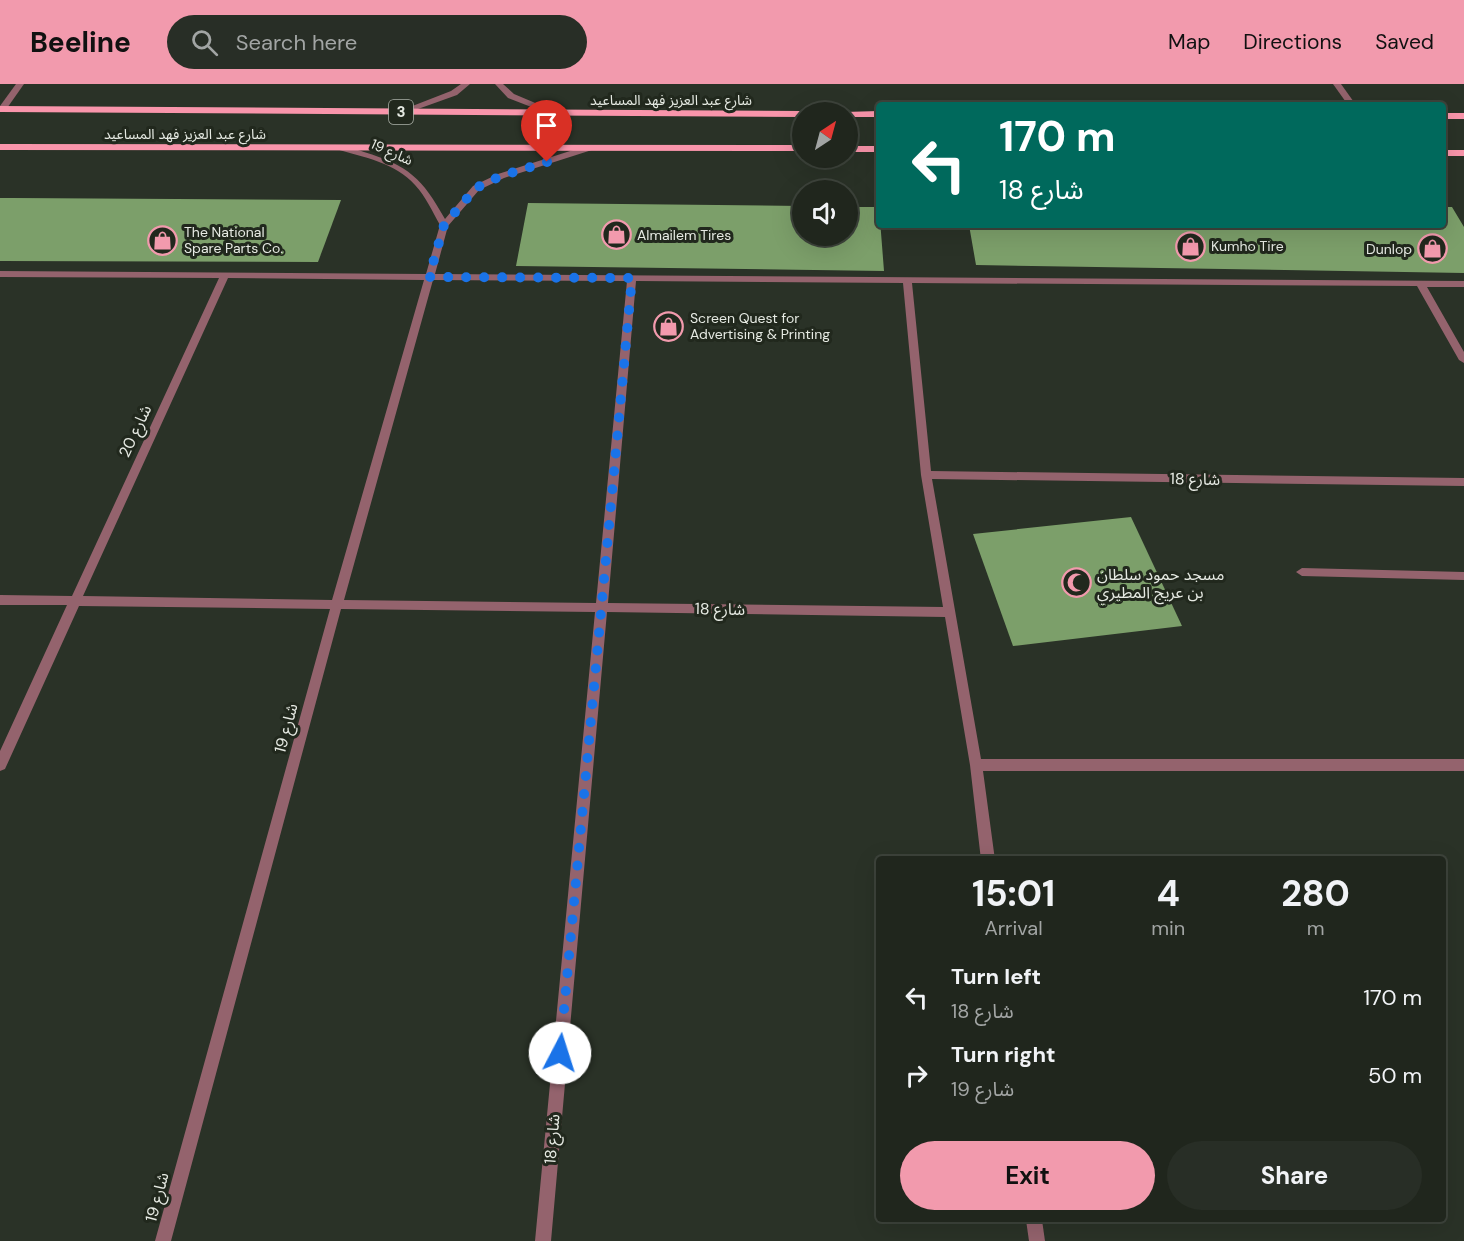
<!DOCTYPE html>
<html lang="en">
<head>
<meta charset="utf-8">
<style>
  body { margin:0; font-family:"DM Sans","Noto Sans Arabic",sans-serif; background:#282e26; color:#f1f3f6; height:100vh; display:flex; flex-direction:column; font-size:22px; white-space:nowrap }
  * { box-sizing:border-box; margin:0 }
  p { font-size:20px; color:#a2a5a4 }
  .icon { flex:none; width:33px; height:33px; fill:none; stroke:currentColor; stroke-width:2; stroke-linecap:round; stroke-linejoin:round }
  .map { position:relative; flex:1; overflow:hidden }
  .details { position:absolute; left:876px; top:772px; width:570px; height:366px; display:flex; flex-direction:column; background:#20261d; border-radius:6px; box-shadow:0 6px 24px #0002,0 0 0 2px #3d433b }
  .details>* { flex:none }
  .banner { position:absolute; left:876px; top:18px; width:570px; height:126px; border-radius:6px; box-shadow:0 6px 24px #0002,0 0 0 2px #3d433b; background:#00695c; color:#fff; overflow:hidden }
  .needle { width:39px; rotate:36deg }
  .tools { position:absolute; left:792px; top:18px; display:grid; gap:12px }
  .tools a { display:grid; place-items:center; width:66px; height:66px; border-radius:50%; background:#20261d; box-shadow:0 6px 24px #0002,0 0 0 2px #3d433b; font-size:30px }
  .pin { position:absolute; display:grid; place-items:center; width:51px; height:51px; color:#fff; margin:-62px -26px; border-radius:50% 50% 50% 0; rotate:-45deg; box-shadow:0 0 6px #0007 }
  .pin .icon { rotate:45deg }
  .me { position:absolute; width:66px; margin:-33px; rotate:5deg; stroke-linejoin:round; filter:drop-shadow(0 0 4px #0008) }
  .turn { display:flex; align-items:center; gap:21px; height:126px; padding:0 24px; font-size:27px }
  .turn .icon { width:78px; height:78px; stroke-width:2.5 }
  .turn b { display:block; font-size:42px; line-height:51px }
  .eta { display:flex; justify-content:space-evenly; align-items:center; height:102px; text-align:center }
  .eta b { font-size:36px; font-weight:700; line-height:42px }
  .cta { display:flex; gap:12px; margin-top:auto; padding:12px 24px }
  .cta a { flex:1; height:69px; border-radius:36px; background:#f29aad; color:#111; font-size:24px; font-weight:700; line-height:69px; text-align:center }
  .cta a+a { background:#282e26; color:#f1f3f6 }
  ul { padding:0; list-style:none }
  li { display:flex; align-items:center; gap:18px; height:78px; padding:0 24px }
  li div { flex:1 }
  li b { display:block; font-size:22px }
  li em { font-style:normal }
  header { display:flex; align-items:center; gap:36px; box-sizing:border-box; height:84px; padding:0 30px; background:#f29aad; color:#111 }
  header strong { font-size:28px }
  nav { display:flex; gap:33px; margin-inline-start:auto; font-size:21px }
  .search { width:420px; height:54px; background:#282e26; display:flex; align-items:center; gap:15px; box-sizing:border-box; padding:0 21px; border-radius:33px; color:#a2a5a4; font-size:22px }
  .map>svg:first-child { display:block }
  .building { fill:#7c9f6a }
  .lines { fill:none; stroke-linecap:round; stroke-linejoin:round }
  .lane { fill:#94636d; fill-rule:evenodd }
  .street { fill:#94636d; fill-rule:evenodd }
  .primary { fill:#f995ab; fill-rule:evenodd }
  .route { stroke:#1a73e8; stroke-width:10; stroke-dasharray:0 18 }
  .labels { text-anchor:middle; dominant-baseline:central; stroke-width:6; stroke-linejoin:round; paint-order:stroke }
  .far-street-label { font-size:14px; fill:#e6eae3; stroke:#21281d }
  .far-poi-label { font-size:14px; fill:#e6eae3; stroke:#21281d; text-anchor:start }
  .shield { fill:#21281d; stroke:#abb0a8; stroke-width:1.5 }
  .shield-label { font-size:15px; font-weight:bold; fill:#e6eae3 }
  .street-label { font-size:16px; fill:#e6eae3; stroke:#21281d }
  .poi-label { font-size:16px; fill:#e6eae3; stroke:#21281d; text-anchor:start }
</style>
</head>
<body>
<header>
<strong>Beeline</strong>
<div class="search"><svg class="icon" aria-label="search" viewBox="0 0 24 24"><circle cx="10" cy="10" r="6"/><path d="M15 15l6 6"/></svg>Search here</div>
<nav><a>Map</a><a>Directions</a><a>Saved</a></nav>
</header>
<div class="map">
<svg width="1464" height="1157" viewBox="0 0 1464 1157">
  <rect width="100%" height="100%" fill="#2a3227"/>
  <g class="building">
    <polygon points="0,114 14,114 341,116 318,178 0,177"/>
    <polygon points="528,119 802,122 802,152 848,152 848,123 879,123 884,187 516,182"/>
    <polygon points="1443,123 1452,123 1464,143 1464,189 976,181 969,141 1443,141"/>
    <polygon points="1131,433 1182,542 1013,562 973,450"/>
  </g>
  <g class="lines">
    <g class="lane">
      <polygon points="16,0 24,0 5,27 0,27 0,22"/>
      <polygon points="1333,0 1341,0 1356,21 1348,21"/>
      <polygon points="1302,484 1464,488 1464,496 1302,492 1296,488"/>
    </g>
    <g class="street">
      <polygon points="461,0 470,0 457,11 404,30 397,28 451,7"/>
      <polygon points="495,0 503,0 514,10 559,29 552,31 508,14"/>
      <path d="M 336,61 C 345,61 355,65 364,68 C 409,82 422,94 445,135 L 473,102 L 498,90 L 589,61 L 595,61 L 595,65 L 504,94 L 479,106 L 448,142 L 435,190 L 1464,197 L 1464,203 L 1427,203 L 1464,268 L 1464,279 L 1459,276 L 1417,202 L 912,199 L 931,387 L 1464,394 L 1464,402 L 932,395 L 981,675 L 1464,675 L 1464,687 L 983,687 L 995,776 L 981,776 L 970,681 L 945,533 L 607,528 L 551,1157 L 535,1157 L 595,528 L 341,525 L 171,1157 L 155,1157 L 330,525 L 79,522 L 5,685 L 0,687 L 0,667 L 67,521 L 0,521 L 0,511 L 72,512 L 219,194 L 0,193 L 0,187 L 426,190 L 440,141 C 432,127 426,113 415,101 C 396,79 363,73 336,65 ZM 228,194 L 424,196 L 332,516 L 83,512 ZM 433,196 L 627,197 L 596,519 L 344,516 ZM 636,197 L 903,199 L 921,391 L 943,523 L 608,519 Z"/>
      <polygon points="1026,1136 1042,1136 1045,1157 1029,1157"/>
    </g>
    <g class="primary">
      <polygon points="0,22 802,27 806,28 802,28 802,33 0,28"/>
      <polygon points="879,27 879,33 848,33 848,28 844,28"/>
      <rect x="1443" y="29" width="21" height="6"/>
      <polygon points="0,60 802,61 802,67 0,66"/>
      <rect x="848" y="62" width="31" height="6"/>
      <rect x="1443" y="66" width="21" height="6"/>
    </g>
  </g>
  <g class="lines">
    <polyline class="route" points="547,78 501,92 476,104 444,141 429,193 632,194 560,969"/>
  </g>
  <defs>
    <symbol id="shop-ring" viewBox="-11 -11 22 22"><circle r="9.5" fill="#21281d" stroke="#f29aad" stroke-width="1.5"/><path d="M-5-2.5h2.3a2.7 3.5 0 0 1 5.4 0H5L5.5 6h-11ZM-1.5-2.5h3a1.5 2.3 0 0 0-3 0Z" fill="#f29aad"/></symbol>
    <symbol id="mosque-ring" viewBox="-11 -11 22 22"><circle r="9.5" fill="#21281d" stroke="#f29aad" stroke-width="1.5"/><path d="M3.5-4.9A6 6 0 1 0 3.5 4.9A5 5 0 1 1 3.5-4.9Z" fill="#f29aad"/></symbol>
  </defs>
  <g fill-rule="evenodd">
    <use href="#shop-ring" x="600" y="134" width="33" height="33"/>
    <use href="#shop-ring" x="146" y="140" width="33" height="33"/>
    <use href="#shop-ring" x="1174" y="146" width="33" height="33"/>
    <use href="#shop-ring" x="1416" y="148" width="33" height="33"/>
    <use href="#shop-ring" x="652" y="226" width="33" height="33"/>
    <use href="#mosque-ring" x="1060" y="482" width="33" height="33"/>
  </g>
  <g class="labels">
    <g class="far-street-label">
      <text x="671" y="16">شارع عبد العزيز فهد المساعيد</text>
      <text x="185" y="50">شارع عبد العزيز فهد المساعيد</text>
      <text transform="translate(392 68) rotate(24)">شارع 19</text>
    </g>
    <g class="far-poi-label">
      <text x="184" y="148">The National<tspan x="184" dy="16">Spare Parts Co.</tspan></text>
      <text x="637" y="151">Almailem Tires</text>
      <text x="1211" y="162">Kumho Tire</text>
      <text x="1412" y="165" text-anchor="end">Dunlop</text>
      <text x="690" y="234">Screen Quest for<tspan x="690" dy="16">Advertising &amp; Printing</tspan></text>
    </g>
    <rect class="shield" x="389" y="16" width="24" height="24" rx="4.5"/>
    <g class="shield-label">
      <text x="401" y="28">3</text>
    </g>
    <g class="street-label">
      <text transform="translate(135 347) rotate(-65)">شارع 20</text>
      <text transform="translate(1195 395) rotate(1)">شارع 18</text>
      <text transform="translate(720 525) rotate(1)">شارع 18</text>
      <text transform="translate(286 644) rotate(-75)">شارع 19</text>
      <text transform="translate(552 1055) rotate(-85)">شارع 18</text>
      <text transform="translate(157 1113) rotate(-75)">شارع 19</text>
    </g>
    <g class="poi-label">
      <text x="1097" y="490">مسجد حمود سلطان<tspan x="1097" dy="18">بن عريج المطيري</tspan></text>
    </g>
  </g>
</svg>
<div class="tools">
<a><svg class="needle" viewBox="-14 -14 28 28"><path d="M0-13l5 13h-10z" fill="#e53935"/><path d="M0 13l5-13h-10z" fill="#a2a5a4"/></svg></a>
<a><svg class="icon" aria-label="sound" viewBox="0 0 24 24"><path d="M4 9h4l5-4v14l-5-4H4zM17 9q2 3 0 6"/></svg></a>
</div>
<div class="pin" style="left:547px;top:78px;background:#d93025"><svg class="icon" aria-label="arrive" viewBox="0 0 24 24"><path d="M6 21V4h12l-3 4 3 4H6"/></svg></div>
<svg class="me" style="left:560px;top:969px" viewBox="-20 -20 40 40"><circle r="19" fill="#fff"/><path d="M0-13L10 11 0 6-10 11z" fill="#1a73e8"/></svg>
<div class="banner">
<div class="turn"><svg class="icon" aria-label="left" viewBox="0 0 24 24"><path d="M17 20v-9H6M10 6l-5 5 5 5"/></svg><div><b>170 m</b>شارع 18</div></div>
</div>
<section class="details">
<div class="eta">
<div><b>15:01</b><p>Arrival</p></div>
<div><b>4</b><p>min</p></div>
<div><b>280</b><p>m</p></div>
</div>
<ul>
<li><svg class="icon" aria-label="left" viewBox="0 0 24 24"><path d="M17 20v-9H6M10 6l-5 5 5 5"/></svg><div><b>Turn left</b><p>شارع 18</p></div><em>170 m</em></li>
<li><svg class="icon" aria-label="right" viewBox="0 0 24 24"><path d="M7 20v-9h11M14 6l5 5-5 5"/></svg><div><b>Turn right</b><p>شارع 19</p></div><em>50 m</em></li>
</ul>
<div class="cta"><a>Exit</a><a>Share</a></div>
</section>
</div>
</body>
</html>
